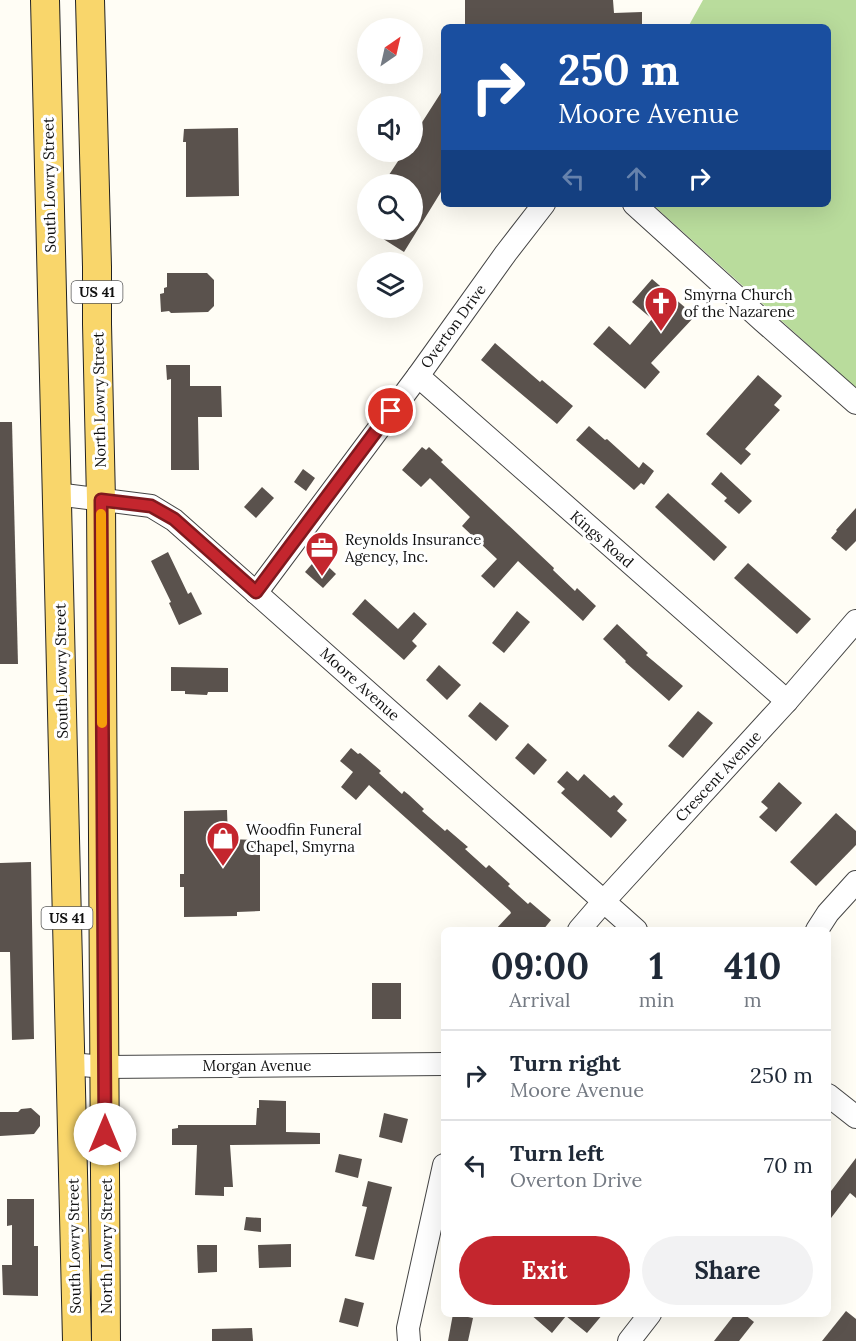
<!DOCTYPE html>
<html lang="en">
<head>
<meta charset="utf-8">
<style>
  body { margin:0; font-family:Lora,serif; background:#f2f2f3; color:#1f2937; height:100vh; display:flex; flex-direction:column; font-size:22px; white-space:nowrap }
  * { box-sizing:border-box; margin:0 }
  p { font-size:20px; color:#747a83 }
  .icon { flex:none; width:33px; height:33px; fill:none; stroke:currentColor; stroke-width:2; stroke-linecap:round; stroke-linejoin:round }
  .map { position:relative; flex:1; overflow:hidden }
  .sheet { position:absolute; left:441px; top:927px; width:390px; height:390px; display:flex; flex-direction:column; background:#fff; border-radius:9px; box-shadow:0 6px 24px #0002 }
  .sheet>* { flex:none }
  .guide { position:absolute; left:441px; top:24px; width:390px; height:183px; border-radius:9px; box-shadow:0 6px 24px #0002; background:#1a4fa0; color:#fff; overflow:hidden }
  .needle { width:39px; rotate:34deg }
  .buttons { position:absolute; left:357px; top:18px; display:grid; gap:12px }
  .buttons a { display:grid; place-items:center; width:66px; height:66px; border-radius:50%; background:#fff; box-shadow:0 6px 24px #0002; font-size:30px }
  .pin { position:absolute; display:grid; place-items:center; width:51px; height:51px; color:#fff; margin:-26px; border:3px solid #fff; border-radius:50%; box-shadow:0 2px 6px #0007 }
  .me { position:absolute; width:66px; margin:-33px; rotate:0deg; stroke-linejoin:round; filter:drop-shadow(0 0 4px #0008) }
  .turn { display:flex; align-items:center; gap:21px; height:126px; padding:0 18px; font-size:27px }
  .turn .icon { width:78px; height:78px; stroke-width:2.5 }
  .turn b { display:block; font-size:42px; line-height:51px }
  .lanes { display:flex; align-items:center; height:57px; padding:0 18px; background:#0003; justify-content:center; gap:30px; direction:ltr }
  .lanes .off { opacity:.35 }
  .eta { display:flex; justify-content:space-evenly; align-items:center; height:102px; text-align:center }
  .eta b { font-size:36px; font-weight:700; line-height:42px }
  .button { display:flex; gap:12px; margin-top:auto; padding:12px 18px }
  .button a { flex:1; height:69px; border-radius:36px; background:#c4262e; color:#fff; font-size:24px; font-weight:700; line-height:69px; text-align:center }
  .button a+a { background:#f2f2f3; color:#1f2937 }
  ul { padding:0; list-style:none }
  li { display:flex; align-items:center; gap:18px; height:90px; padding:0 18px; border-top:2px solid #e0e1e3 }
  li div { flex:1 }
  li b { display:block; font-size:22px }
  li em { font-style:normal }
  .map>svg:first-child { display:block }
  .forest { fill:#b9dc9c }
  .building { fill:#5a524d }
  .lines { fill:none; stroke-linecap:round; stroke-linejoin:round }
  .minor-casing { stroke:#444; stroke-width:24 }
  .major-casing { stroke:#222; stroke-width:30 }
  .minor { stroke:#fff; stroke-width:22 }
  .major { stroke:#f9d66b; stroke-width:28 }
  .route-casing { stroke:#7f191e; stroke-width:15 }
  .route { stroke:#c4262e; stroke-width:10 }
  .slow { stroke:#f59e0b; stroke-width:10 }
  .labels { text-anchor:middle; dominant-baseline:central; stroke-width:6; stroke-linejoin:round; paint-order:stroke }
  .shield { fill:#fff; stroke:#585858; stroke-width:1.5 }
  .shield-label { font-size:14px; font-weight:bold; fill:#111 }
  .street-label { font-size:15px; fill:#111; stroke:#fff }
  .poi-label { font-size:15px; fill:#111; stroke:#fff; text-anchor:start }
</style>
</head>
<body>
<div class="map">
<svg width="856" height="1341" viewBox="0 0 856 1341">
  <rect width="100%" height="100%" fill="#fffdf5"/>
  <polygon class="forest" points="703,0 856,0 856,388 652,204 828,204 828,27 688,27"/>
  <g class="building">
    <polygon points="465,0 613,0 614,13 642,12 642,27 465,27"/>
    <polygon points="444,88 444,187 404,252 369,230 412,230 412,184 383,184 404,152 412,152 412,138"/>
    <polygon points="238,128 239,196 186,197 186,142 183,142 184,129"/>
    <polygon points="167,273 207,273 214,280 214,306 208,312 171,313 169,311 161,312 160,294 164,293 164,288 167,287"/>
    <polygon points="652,279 695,316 651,363 660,372 645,389 593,344 609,326 630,345 652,319 632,302"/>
    <polygon points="495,343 540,382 542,380 573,406 557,424 481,360"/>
    <polygon points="166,365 190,365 190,386 221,386 222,417 198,417 199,470 171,470 171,379 167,380"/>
    <polygon points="758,375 782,396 774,405 780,410 745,449 751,454 741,465 706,434"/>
    <polygon points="0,422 12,422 18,664 0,664"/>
    <polygon points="589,426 605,440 607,439 639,468 643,462 654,471 644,485 641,483 634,490 576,440"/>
    <polygon points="422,447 426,450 429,447 443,460 441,462 554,568 553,570 575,591 577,588 596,606 583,621 518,561 494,588 481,576 497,559 462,526 470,517 430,478 421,487 402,470"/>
    <polygon points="303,469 315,478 306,491 294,482"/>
    <polygon points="721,472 752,501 739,514 724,501 727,498 711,484"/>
    <polygon points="262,487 274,498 256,518 244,507"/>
    <polygon points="668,493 727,547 714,561 655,507"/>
    <polygon points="856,508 856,541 846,551 831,538 837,531 836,530"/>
    <polygon points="168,552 188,594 191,592 202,614 179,625 169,603 171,602 151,561"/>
    <polygon points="318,557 336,574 323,588 305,572"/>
    <polygon points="748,563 811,619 797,634 734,578"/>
    <polygon points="365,599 398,629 414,612 427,624 412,641 417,646 404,660 352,614"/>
    <polygon points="517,611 530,622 504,653 492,643"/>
    <polygon points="617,624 648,653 646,655 683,686 669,701 625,662 626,661 603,639"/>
    <polygon points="439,665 461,685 447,700 426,680"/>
    <polygon points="171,667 228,668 228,692 208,692 207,695 185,694 185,691 171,691"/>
    <polygon points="480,702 509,726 496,741 468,716"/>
    <polygon points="698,711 713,723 683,758 668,746"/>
    <polygon points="528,743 547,760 534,775 515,758"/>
    <polygon points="351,748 358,754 360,753 381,771 379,773 402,794 404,791 409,795 424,809 422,811 445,831 447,829 468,847 465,849 486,868 489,865 510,884 508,886 528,904 530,902 551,920 543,930 495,930 511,913 510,911 369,785 356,800 341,787 353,772 340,761"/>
    <polygon points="567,771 578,781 584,774 610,798 614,795 623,804 617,811 627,820 611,838 561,793 565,789 557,782"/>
    <polygon points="779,782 802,803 776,832 759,817 768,808 761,802"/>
    <polygon points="227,810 228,839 260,840 260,911 237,912 237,916 184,917 184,887 180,887 180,874 184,874 184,811"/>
    <polygon points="836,813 856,831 856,845 816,886 790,862"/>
    <polygon points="31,862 34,1039 12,1040 10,952 0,952 0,863"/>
    <rect x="372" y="983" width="29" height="36"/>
    <polygon points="259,1100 286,1101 286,1132 320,1133 320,1144 230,1145 233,1187 224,1187 224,1196 195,1195 197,1145 172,1145 172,1129 178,1128 178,1125 256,1125 257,1108 259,1108"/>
    <polygon points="31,1108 40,1116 40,1126 34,1134 0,1136 0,1112 18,1112 21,1109"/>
    <polygon points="384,1113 408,1119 402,1143 379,1137"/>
    <polygon points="339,1154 362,1159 358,1178 335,1172"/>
    <polygon points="856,1158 856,1198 850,1193 828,1222 828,1195"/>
    <polygon points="368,1181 392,1187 374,1260 355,1256 367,1207 362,1206"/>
    <polygon points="7,1199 34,1199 34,1246 38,1246 38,1296 3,1295 2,1265 12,1265 12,1225 7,1226"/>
    <polygon points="246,1217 261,1218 261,1232 244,1230"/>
    <polygon points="291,1244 291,1267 259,1268 258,1245"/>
    <polygon points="197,1245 217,1245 217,1272 198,1273"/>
    <polygon points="345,1298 364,1303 358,1327 339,1322"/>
    <polygon points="846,1311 856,1319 856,1341 822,1341"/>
    <polygon points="453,1314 473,1318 468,1341 448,1341"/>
    <polygon points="530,1314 603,1314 587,1333 566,1316 552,1333"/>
    <polygon points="735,1314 744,1314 754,1322 739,1341 714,1341"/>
    <polygon points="252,1328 253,1341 212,1341 212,1329"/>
  </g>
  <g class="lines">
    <defs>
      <g id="minor">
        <polyline points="634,204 763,321 856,403"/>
        <polyline points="418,376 787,701"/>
        <polyline points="56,494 151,506 174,520 636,930"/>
        <polyline points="256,593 418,376 506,253 544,204"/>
        <polyline points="579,930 604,901 787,701 856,621"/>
        <polyline points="817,930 828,913 856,882"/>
        <polyline points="70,1064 105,1067 444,1064"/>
        <polyline points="828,1095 856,1117"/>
        <polyline points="409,1341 408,1328 444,1165"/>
        <polyline points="629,1341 650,1314"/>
      </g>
      <g id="major">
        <polyline points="45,0 77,1341"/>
        <polyline points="90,0 97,267 97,324 101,500 106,1341"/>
      </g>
    </defs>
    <use href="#minor" class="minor-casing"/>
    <use href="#major" class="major-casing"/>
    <use href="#minor" class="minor"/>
    <use href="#major" class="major"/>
  </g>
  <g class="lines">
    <defs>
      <polyline id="route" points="105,1134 101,500 151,506 174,519 256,592 391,411"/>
    </defs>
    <use href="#route" class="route-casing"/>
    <use href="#route" class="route"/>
    <polyline class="slow" points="101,514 102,723"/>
  </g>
  <defs>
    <symbol id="church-pin" viewBox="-11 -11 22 30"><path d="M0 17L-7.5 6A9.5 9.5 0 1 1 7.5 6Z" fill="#c4262e" stroke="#fff"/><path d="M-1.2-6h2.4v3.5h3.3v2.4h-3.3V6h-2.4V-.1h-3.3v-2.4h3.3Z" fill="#fff"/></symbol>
    <symbol id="office-pin" viewBox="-11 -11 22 30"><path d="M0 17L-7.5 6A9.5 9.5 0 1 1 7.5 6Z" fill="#c4262e" stroke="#fff"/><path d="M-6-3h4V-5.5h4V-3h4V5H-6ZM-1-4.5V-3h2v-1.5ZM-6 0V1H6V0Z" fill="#fff"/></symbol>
    <symbol id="shop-pin" viewBox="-11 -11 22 30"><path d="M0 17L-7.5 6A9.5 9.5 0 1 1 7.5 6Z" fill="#c4262e" stroke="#fff"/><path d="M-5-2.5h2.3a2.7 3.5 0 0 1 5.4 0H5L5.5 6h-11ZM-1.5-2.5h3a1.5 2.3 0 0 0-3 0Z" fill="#fff"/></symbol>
  </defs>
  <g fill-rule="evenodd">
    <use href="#church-pin" x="642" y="284" width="38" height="52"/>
    <use href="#office-pin" x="303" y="529" width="38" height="52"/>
    <use href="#shop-pin" x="204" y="819" width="38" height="52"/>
  </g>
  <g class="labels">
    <g class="shield">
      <rect x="71.5" y="281" width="51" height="22" rx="4.5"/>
      <rect x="41.5" y="907" width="51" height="22" rx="4.5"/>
    </g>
    <g class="shield-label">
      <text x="97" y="292">US 41</text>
      <text x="67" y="918">US 41</text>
    </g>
    <g class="street-label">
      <text transform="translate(49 185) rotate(-91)">South Lowry Street</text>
      <text transform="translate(453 326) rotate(-54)">Overton Drive</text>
      <text transform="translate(99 400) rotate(-91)">North Lowry Street</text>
      <text transform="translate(602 539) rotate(41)">Kings Road</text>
      <text transform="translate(61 671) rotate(-91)">South Lowry Street</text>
      <text transform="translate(360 684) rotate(42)">Moore Avenue</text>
      <text transform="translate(718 776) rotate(-47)">Crescent Avenue</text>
      <text x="257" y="1065">Morgan Avenue</text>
      <text transform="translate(74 1246) rotate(-91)">South Lowry Street</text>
      <text transform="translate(106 1246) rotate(-90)">North Lowry Street</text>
    </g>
    <g class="poi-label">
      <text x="684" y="294">Smyrna Church<tspan x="684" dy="17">of the Nazarene</tspan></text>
      <text x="345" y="539">Reynolds Insurance<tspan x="345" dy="17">Agency, Inc.</tspan></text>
      <text x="246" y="829">Woodfin Funeral<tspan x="246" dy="17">Chapel, Smyrna</tspan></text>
    </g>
  </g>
</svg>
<div class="buttons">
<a><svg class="needle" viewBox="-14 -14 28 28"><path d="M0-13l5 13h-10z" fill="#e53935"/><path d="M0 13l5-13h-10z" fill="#747a83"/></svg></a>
<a><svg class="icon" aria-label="sound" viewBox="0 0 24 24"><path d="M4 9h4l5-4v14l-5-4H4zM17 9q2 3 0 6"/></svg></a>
<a><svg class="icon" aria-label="search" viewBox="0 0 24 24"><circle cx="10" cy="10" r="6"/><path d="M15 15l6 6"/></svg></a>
<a><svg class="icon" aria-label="layers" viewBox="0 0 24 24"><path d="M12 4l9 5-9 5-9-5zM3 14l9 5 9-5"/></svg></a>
</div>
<div class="pin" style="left:391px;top:411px;background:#d93025"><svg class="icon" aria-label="arrive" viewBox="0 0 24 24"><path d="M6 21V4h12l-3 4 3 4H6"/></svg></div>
<svg class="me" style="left:105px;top:1134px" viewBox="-20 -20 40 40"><circle r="19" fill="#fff"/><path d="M0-13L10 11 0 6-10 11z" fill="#c4262e"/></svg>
<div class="guide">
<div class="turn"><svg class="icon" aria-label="right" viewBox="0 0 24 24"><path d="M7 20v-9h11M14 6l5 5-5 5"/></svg><div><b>250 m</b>Moore Avenue</div></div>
<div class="lanes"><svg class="icon off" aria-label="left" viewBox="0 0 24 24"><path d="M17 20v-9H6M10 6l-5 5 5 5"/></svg><svg class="icon off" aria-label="ahead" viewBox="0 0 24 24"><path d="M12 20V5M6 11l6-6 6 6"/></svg><svg class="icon" aria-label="right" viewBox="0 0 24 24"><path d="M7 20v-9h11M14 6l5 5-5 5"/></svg></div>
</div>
<section class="sheet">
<div class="eta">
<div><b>09:00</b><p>Arrival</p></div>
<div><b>1</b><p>min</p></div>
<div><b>410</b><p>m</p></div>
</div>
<ul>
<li><svg class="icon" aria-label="right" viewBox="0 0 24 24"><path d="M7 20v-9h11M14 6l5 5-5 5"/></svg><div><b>Turn right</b><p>Moore Avenue</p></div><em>250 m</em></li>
<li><svg class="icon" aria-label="left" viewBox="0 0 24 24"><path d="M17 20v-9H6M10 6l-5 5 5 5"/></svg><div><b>Turn left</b><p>Overton Drive</p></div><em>70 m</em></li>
</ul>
<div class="button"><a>Exit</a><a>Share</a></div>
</section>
</div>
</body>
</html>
